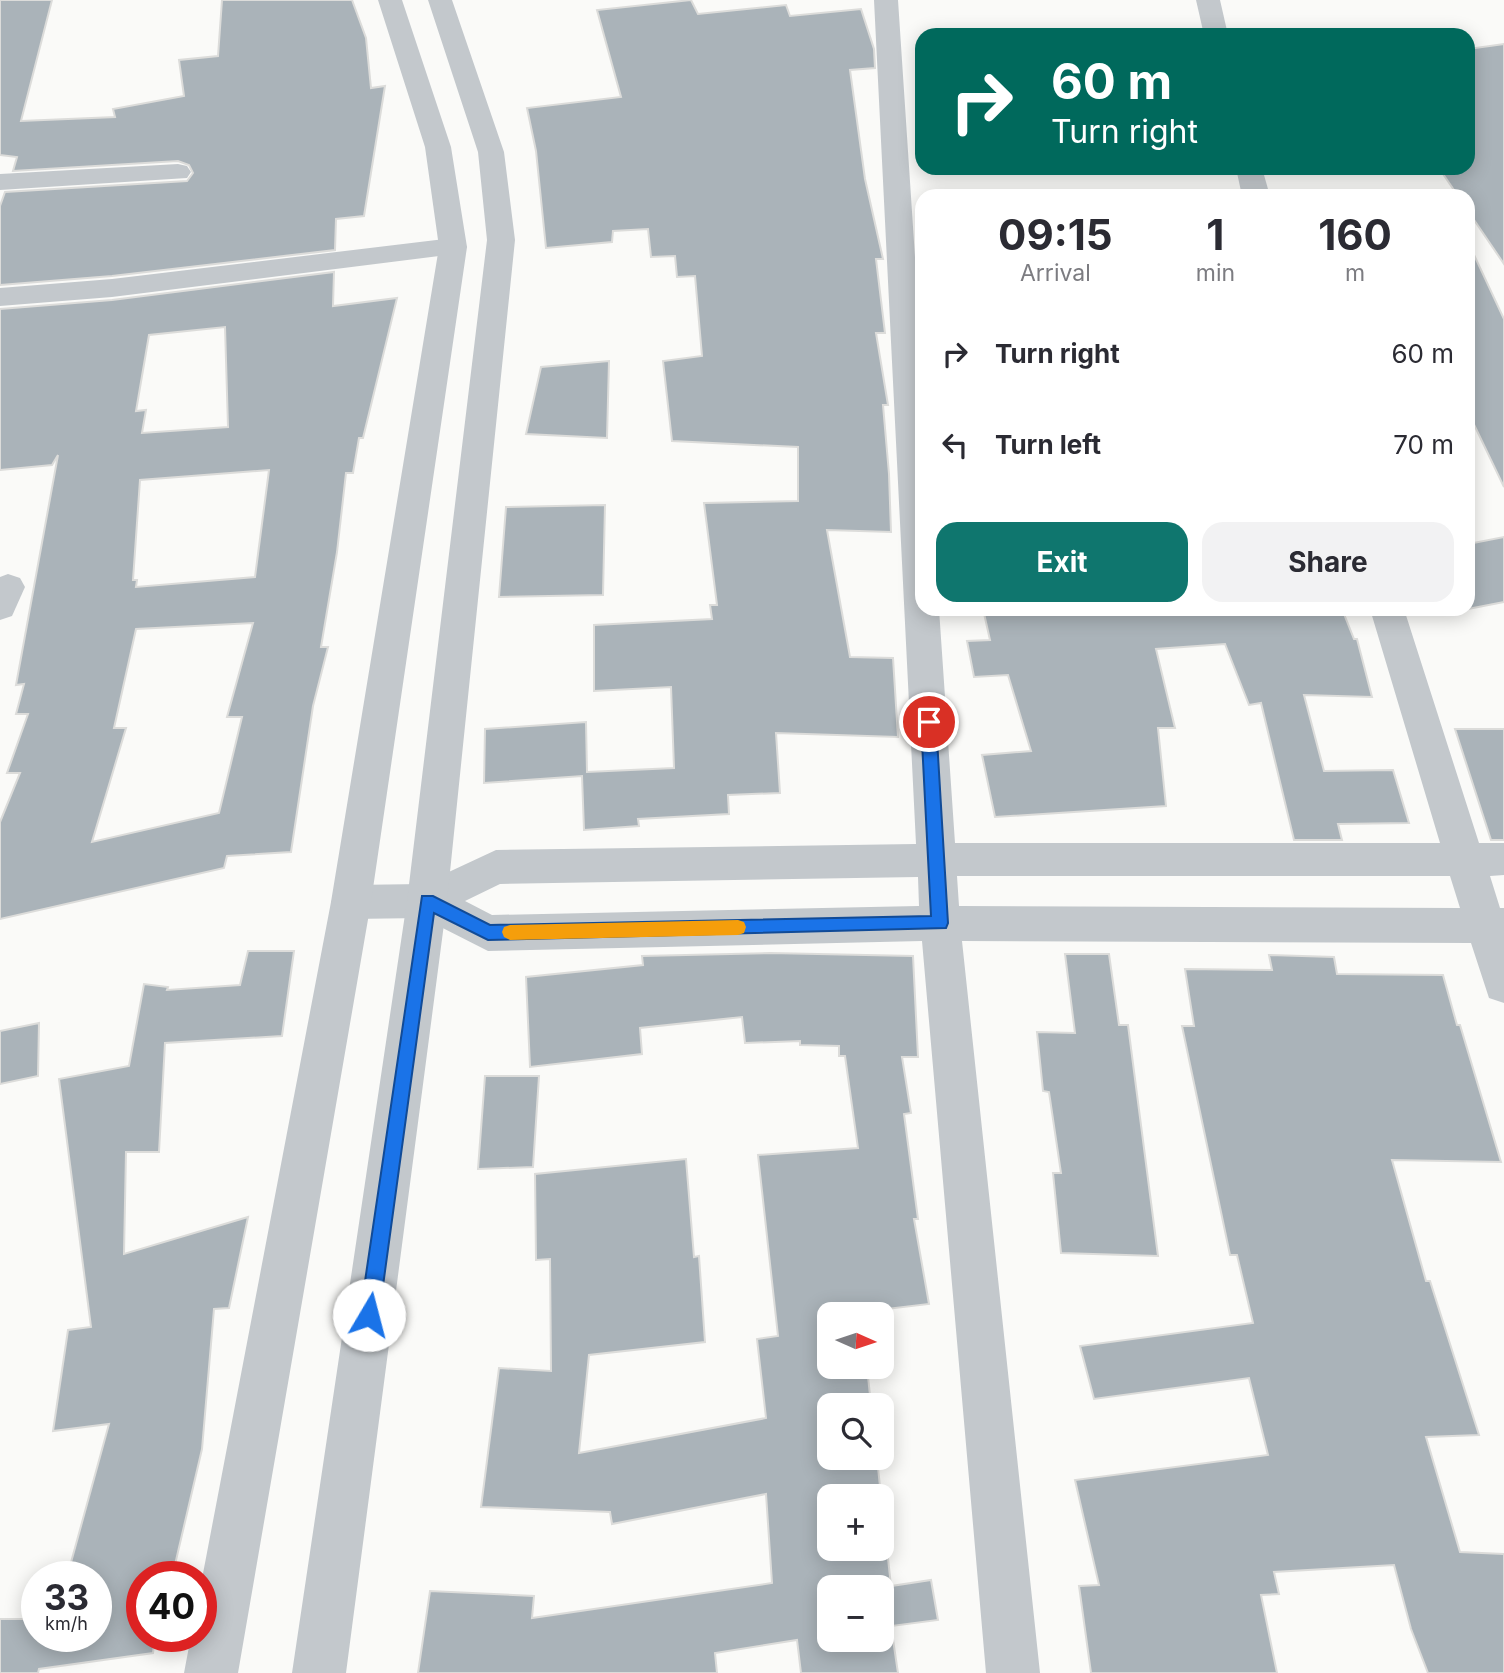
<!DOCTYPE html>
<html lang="en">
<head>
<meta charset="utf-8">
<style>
  body { margin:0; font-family:Inter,sans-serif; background:#f2f2f3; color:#2b2b33; height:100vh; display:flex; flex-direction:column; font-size:26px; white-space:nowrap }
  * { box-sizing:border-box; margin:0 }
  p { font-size:23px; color:#7c7c81 }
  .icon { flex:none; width:38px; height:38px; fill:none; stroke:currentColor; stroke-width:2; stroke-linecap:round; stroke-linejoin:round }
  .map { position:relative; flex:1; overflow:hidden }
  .drawer { position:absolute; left:915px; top:189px; width:560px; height:427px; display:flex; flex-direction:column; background:#fff; border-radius:21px; box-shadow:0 4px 18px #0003 }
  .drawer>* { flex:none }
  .banner { position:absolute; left:915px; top:28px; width:560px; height:147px; border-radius:21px; box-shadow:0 4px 18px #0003; background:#00695c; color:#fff; overflow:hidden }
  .needle { width:46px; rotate:93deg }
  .tools { position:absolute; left:817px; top:1302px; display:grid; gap:14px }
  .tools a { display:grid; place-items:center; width:77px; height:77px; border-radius:14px; background:#fff; box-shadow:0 4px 18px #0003; font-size:35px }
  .speed { position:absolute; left:21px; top:1561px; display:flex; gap:14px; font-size:35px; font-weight:700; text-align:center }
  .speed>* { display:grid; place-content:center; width:91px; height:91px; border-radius:50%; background:#fff; box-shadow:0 4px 18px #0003; line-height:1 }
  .speed small { font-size:18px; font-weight:400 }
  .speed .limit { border:10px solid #d22; background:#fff; color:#111 }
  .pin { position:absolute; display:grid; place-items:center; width:60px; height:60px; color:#fff; margin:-30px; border:4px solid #fff; border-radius:50%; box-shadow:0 2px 7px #0007 }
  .me { position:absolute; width:77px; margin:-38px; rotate:8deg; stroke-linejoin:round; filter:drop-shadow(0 0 5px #0008) }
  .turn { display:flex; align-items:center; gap:24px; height:147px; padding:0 21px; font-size:32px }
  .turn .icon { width:91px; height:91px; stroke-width:2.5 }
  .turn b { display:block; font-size:49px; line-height:60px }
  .eta { display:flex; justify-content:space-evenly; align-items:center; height:119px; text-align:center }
  .eta b { font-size:42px; font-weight:700; line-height:49px }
  .button { display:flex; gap:14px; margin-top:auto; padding:14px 21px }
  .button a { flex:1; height:80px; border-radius:21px; background:#0f766e; color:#fff; font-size:28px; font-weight:700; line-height:80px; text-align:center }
  .button a+a { background:#f2f2f3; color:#2b2b33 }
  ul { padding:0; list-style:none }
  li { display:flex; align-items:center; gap:21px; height:91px; padding:0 21px }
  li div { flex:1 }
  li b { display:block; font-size:26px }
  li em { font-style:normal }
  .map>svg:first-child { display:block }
  .building { fill:#aab3b9; stroke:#dcdcda; stroke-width:2; fill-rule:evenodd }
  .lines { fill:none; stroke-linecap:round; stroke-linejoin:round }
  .minor { fill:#c3c8cc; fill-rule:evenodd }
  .tertiary { fill:#c3c8cc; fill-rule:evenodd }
  .route { fill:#1a73e8; stroke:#114b97; stroke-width:2 }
  .slow { fill:#f59e0b }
</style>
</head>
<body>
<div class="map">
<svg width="1504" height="1673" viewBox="0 0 1504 1673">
  <rect width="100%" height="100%" fill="#fafaf8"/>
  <g class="building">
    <polygon points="0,0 52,0 21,121 115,117 113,109 184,96 179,60 218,56 222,0 352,0 366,38 371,88 385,86 364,216 336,219 335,250 112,276 0,285 0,206 5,192 187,181 193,173 189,165 178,161 13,171 17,157 0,155"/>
    <polygon points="691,0 698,14 786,5 790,16 861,9 874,49 875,68 850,70 865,179 883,259 876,259 885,333 876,333 888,405 883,405 889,474 891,532 827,530 850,657 893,658 898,737 776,733 780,793 728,795 729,814 638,819 639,826 584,830 582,776 484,783 485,729 586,722 587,772 674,768 671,687 594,691 594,625 712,619 710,605 717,605 704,503 798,501 798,447 672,441 663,361 702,356 695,276 677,277 675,256 651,257 648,229 613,231 612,242 546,248 536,151 527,108 621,97 597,10"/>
    <polygon points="1504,44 1504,264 1468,211 1468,196 1458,196 1439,168 1468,168 1468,49"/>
    <polygon points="1468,242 1504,319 1504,487 1468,412"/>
    <path d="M 334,272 L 333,306 L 397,298 L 363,438 L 359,438 L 353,473 L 346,473 L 337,552 L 321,647 L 328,647 L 313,706 L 291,852 L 227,856 L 224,868 L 0,919 L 0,822 L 20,773 L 7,773 L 28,714 L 16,714 L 24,684 L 16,685 L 58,455 L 52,465 L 0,470 L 0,309 L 112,300 ZM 225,327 L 228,427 L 142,433 L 146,410 L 136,411 L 149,335 ZM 269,470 L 255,577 L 136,587 L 137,580 L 133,580 L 140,480 ZM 253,623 L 227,717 L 242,717 L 219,813 L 92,842 L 126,728 L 114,728 L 136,629 Z"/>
    <polygon points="609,361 607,438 526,434 541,367"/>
    <polygon points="605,505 603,595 499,597 506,507"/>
    <polygon points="1504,537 1504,602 1468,609 1468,544"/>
    <polygon points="983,609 1342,609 1354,639 1357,639 1372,697 1304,695 1324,771 1393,770 1409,823 1338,824 1342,840 1294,840 1261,703 1249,705 1225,644 1156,649 1175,728 1158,728 1166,806 995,817 982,755 1031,751 1008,675 974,677 967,641 990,640"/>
    <polygon points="1455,729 1504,729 1504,840 1491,840"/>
    <polygon points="248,951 294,951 282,1036 165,1043 159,1152 126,1152 124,1254 248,1217 229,1308 214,1309 202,1449 174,1569 161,1568 161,1577 142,1577 142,1636 155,1636 153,1653 39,1669 38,1673 0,1673 0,1619 37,1619 37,1636 96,1636 96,1577 67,1577 109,1424 53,1431 68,1330 91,1327 59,1079 129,1066 144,984 168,987 167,990 240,985"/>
    <path d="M 770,953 L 913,956 L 918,1057 L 902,1057 L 911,1113 L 904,1114 L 918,1219 L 914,1219 L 929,1304 L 861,1312 L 862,1314 L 830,1314 L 830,1367 L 867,1367 L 871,1405 L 830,1405 L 830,1458 L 877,1458 L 881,1496 L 830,1496 L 830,1549 L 882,1549 L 882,1502 L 891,1586 L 931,1580 L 938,1620 L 891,1626 L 898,1673 L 801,1673 L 797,1640 L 715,1653 L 717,1673 L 418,1673 L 430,1591 L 534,1596 L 532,1618 L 772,1583 L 766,1494 L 612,1524 L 610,1512 L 481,1507 L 499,1368 L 551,1371 L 550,1259 L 536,1260 L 535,1174 L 686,1159 L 694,1257 L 699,1256 L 705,1342 L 589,1355 L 579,1453 L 766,1418 L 757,1339 L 778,1336 L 758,1155 L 858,1148 L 845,1056 L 839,1056 L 839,1046 L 800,1045 L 800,1041 L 745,1043 L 742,1017 L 640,1028 L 642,1054 L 530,1067 L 526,977 L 643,965 L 642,956 ZM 830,1587 L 882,1587 L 882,1640 L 830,1640 Z"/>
    <polygon points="1065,954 1109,954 1119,1025 1128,1025 1158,1256 1061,1253 1053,1173 1061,1173 1049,1092 1043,1091 1037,1032 1075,1033"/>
    <polygon points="1269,955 1334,957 1337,974 1443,975 1457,1025 1460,1025 1501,1162 1392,1160 1426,1281 1430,1281 1479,1435 1426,1437 1460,1552 1504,1554 1504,1673 1428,1673 1411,1629 1394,1565 1274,1572 1279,1594 1261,1595 1277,1673 1091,1673 1079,1586 1099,1585 1075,1480 1268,1455 1249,1378 1094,1399 1080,1346 1253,1323 1237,1255 1230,1255 1182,1026 1194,1026 1185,969 1272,970"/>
    <polygon points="39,1023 38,1076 0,1084 0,1031"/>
    <polygon points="485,1076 539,1076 533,1167 478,1169"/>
  </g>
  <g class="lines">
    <g class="minor">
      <path d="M 874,0 L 898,0 L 922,363 L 922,609 L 939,609 L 955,843 L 1440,843 L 1370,609 L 1404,609 L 1479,843 L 1504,843 L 1504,875 L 1490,876 L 1500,908 L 1504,908 L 1504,1003 L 1489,998 L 1471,943 L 962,941 L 1040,1673 L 986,1673 L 922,941 L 488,951 L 423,918 L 351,919 L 337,914 L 331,902 L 337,890 L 351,885 L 423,884 L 496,850 L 916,844 ZM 957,876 L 1450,876 L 1460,908 L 959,906 ZM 918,877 L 919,906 L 492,915 L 465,901 L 500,884 Z"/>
      <polygon points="1196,0 1220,0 1228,35 1204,35"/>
      <polygon points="178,164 187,166 191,172 187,178 0,190 0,174"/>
      <polygon points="1236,168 1262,168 1270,196 1242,196"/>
      <polygon points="453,238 463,241 467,247 463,253 112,297 0,306 0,288 112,279"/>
      <polygon points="8,574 20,578 25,587 12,616 0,620 0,577"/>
    </g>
    <g class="tertiary">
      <polygon points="378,0 402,0 451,147 467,247 371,902 238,1673 184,1673 191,1636 201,1636 201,1584 331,902 439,247 425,147"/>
      <polygon points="428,0 452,0 504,152 515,240 447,901 346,1673 292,1673 407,901 487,240 478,152"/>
    </g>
  </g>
  <polygon class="route" points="929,716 936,722 948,923 946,928 488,940 434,913 379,1315 376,1322 369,1325 362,1322 360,1315 422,896 433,896 490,925 931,916 921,722"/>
  <polygon class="slow" points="738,920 744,922 746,927 744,933 738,935 510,940 504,937 502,932 504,927 510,925"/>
</svg>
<div class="tools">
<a><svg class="needle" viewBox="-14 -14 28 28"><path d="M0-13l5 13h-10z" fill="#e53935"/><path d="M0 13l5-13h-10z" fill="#7c7c81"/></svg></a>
<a><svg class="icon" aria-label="search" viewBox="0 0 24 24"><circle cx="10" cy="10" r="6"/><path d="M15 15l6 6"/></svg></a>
<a>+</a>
<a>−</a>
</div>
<div class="speed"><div>33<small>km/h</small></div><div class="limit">40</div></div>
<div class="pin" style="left:929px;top:722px;background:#d93025"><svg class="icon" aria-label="arrive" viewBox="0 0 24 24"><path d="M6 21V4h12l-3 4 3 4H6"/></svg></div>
<svg class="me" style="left:369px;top:1315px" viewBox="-20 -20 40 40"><circle r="19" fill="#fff"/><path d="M0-13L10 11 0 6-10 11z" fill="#1a73e8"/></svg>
<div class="banner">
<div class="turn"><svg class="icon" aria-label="right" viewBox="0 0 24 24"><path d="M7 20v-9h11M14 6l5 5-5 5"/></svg><div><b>60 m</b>Turn right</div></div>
</div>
<section class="drawer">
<div class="eta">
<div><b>09:15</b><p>Arrival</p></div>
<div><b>1</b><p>min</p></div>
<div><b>160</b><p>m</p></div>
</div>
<ul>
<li><svg class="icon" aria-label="right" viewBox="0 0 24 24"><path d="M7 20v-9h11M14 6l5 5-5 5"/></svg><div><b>Turn right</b></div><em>60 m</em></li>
<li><svg class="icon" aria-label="left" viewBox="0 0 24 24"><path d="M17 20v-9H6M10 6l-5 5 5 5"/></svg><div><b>Turn left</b></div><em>70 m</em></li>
</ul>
<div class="button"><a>Exit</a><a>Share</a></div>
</section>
</div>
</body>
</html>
